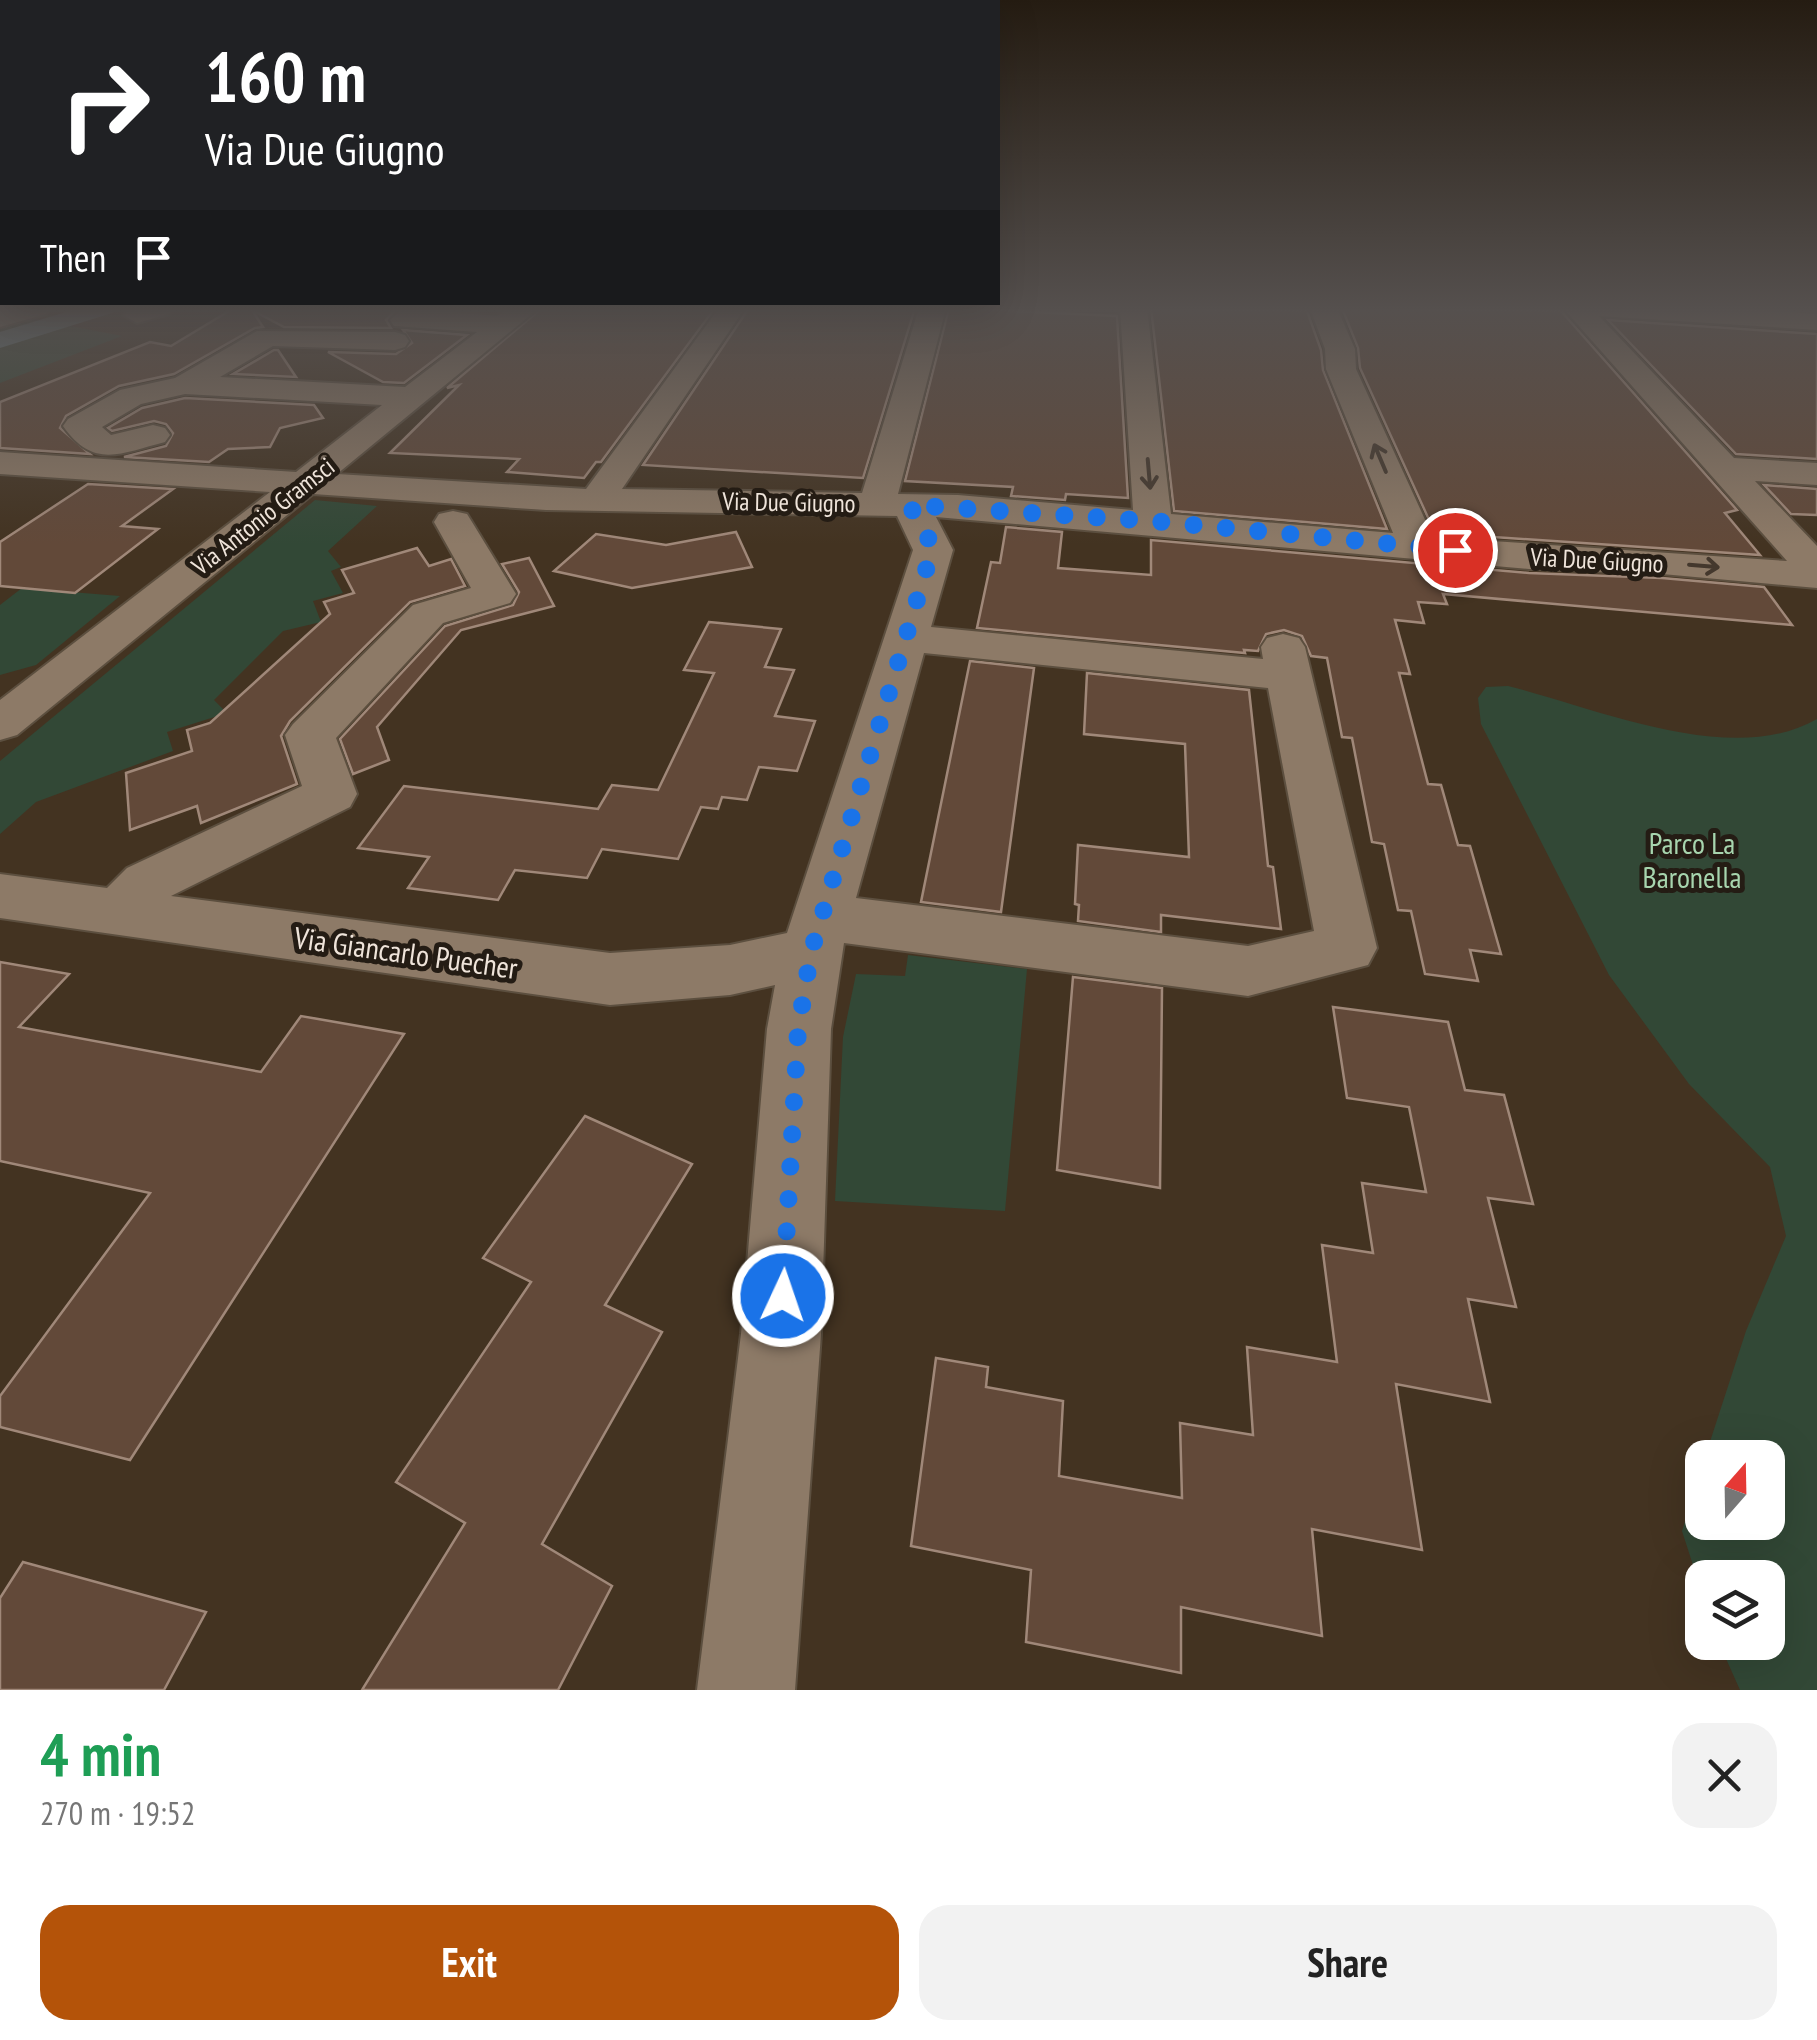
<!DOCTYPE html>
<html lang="en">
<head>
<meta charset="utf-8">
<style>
  body { margin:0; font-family:"PT Sans Narrow",sans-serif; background:#f2f2f2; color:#222; height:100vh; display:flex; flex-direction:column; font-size:38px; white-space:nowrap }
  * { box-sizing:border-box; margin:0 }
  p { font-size:32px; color:#767676 }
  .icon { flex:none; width:55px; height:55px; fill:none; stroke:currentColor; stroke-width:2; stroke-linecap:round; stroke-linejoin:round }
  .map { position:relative; height:1690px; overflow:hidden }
  .panel { display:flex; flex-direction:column; background:#fff; flex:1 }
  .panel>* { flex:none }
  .hud { position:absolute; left:0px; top:0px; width:1000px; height:305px; box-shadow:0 10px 40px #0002; background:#202124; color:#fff; overflow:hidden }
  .needle { width:65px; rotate:20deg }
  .controls { position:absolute; left:1685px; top:1440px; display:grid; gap:20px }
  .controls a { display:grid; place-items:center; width:100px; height:100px; border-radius:20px; background:#fff; box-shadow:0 10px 40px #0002; font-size:50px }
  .pin { position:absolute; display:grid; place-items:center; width:85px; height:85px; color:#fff; margin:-42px; border:5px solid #fff; border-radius:50%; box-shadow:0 2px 10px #0007 }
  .me { position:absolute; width:110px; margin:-55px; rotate:3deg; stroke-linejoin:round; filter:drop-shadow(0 0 8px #0008) }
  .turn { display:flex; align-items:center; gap:35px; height:210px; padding:0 40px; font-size:45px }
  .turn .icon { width:130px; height:130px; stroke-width:2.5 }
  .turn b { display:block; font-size:70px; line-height:85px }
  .then { display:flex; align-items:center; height:95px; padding:0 40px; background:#0003; gap:20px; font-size:38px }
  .round { display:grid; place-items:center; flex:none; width:105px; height:105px; border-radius:30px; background:#f2f2f2 }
  .overview { display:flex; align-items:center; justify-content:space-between; height:170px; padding:0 40px }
  h1 { font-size:60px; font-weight:700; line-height:75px; color:#1e9e55 }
  .primary-button { display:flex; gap:20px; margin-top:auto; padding:20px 40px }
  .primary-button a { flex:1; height:115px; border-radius:30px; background:#b45309; color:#fff; font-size:40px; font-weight:700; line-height:115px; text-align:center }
  .primary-button a+a { background:#f2f2f2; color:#222 }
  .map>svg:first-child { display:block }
  .green { fill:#324836 }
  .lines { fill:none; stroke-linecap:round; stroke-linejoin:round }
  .canal { fill:#6c909a; fill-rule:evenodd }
  .building { fill:#624939; stroke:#a08879; stroke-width:2.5 }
  .minor-casing { stroke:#5c4f3f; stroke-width:4 }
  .minor { fill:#8d7a67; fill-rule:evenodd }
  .oneway { stroke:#44382d }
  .route { stroke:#1a73e8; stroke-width:18; stroke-dasharray:0 32.4 }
  .labels { text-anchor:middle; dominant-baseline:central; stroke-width:10; stroke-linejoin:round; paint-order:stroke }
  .far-street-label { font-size:25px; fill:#efe4da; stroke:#241c14 }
  .park-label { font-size:30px; fill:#a7d5ae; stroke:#241c14 }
  .street-label { font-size:30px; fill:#efe4da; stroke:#241c14 }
</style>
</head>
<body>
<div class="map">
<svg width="1817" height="1690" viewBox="0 0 1817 1690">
  <rect width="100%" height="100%" fill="#433321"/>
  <g class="green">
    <polygon points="29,318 122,336 0,383 0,328"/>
    <polygon points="315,500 377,506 328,551 341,567 331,571 343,593 313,601 321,622 283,631 214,700 227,713 167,732 173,751 36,802 0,834 0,761"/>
    <polygon points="22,588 120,596 36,665 0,675 0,605"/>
    <path d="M 1508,686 C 1597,708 1732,768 1817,719 L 1817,1690 L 1740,1690 L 1719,1643 L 1768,1642 L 1768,1578 L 1702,1578 L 1702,1593 L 1682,1531 L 1702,1466 L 1702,1522 L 1768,1522 L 1768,1458 L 1705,1457 L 1746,1331 L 1786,1236 L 1770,1167 L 1689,1084 L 1609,975 L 1481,724 L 1478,698 L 1486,687 Z"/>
    <polygon points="908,955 1027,969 1005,1211 835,1201 843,1037 856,974 905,976"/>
  </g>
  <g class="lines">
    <polygon class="canal" points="79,308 115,308 112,313 0,348 0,332"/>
  </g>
  <g class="building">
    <polygon points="234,308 398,308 386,320 391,328 284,327 252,310 263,327 255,328 174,374 119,386 66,416 60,428 90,454 0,448 0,402 150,342 171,346"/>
    <polygon points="542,308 715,308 601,462 596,462 584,478 507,472 519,459 390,453 459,385 447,388"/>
    <polygon points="749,308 915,308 863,478 643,465"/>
    <polygon points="949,308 1117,316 1128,498 1066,494 1065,500 1011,496 1013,487 905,481"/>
    <polygon points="1151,308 1307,311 1321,350 1323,370 1387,529 1174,511"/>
    <polygon points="1342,308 1561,311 1737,510 1725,513 1760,555 1435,533 1360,368 1358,348"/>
    <polygon points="1608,320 1817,334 1817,459 1736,454"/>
    <polygon points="403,330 467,335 404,383 383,382 328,352 396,354 412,343"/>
    <polygon points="274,350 278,350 296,377 233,374"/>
    <polygon points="185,398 314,405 323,418 280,428 270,447 228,449 209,462 124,457 166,446 173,433 166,424 154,421 112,431 108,428 142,408"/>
    <polygon points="88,484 173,489 122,526 158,529 75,593 0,586 0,542"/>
    <polygon points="1764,485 1817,489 1817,515 1791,514"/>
    <polygon points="1006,527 1062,532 1058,568 1151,575 1151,540 1529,573 1662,578 1764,587 1792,625 1443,594 1447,604 1418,602 1424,623 1395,620 1410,674 1399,673 1428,784 1441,785 1458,845 1470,846 1501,954 1470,950 1478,981 1425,974 1411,911 1398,910 1384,844 1372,842 1352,738 1342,737 1327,658 1311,656 1302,636 1284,630 1266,634 1258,651 1244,650 1245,653 977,628 991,562 1000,563"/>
    <polygon points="736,532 752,567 632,588 554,571 596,534 666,545"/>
    <polygon points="417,548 429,566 451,559 465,586 410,602 290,721 281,736 297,784 201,823 197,806 130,830 126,773 192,751 187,730 210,723 330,614 324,602 354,593 342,570"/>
    <polygon points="529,558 554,606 461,630 377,727 389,760 353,774 340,739 445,626 513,605 519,592 502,564"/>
    <polygon points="709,622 781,629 765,667 794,670 775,716 815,721 797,771 759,767 747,800 722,797 718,809 701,807 678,859 602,849 587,878 515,870 498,900 408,888 429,857 358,848 404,786 598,809 612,785 658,790 714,673 684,670"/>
    <polygon points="970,661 1034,668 1001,912 921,902"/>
    <polygon points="1087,673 1249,690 1268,866 1273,867 1281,929 1161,915 1161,932 1078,921 1079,905 1075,904 1078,845 1189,857 1185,744 1084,734"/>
    <polygon points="0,962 69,974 19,1027 261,1072 301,1016 404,1034 130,1460 0,1427 0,1396 150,1193 0,1161"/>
    <polygon points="1073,977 1162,988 1160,1188 1057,1170"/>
    <polygon points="1333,1007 1448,1022 1465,1090 1504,1095 1533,1204 1488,1198 1516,1307 1468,1299 1490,1402 1396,1384 1422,1550 1312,1529 1322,1636 1181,1607 1181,1673 1026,1642 1031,1570 911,1546 936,1358 988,1367 986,1387 1063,1401 1059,1476 1182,1498 1180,1423 1253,1435 1247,1347 1337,1362 1322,1245 1373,1253 1362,1183 1426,1192 1409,1107 1347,1098"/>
    <polygon points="585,1116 692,1164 605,1305 662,1332 542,1544 612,1586 558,1690 362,1690 465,1523 396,1482 531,1282 483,1258"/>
    <polygon points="23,1562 206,1612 164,1690 0,1690 0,1598"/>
  </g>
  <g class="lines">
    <defs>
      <g id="minor">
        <polygon points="9,308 50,308 46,314 0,327 0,310"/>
        <polygon points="173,308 169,314 137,323 123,315 132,308"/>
        <path d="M 403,308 L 497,316 L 509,308 L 539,308 L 337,474 L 586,489 L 719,308 L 745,308 L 622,489 L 862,493 L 919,308 L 946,308 L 898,494 L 958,495 L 1133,510 L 1120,308 L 1147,308 L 1171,514 L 1393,533 L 1326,369 L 1325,349 L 1310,308 L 1337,308 L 1355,349 L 1356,369 L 1433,537 L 1787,561 L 1563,308 L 1722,308 L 1817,314 L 1817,330 L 1599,316 L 1734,458 L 1817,463 L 1817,485 L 1755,481 L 1817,546 L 1817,588 L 1662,574 L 1529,569 L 936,517 L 953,550 L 931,627 L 1263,659 L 1261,647 L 1267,638 L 1283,634 L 1299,638 L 1305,647 L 1377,948 L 1368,965 L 1248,996 L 844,943 L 831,1029 L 821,1334 L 795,1690 L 697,1690 L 741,1334 L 767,1029 L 775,985 L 730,995 L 610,1005 L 0,918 L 0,874 L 107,888 L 127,868 L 302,786 L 285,735 L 293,724 L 413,605 L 471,588 L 434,522 L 439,514 L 453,511 L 467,514 L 472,522 L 516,594 L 510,603 L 443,623 L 336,738 L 357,794 L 350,807 L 171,896 L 610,953 L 730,945 L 787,933 L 913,550 L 897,516 L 546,510 L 313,494 L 17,735 L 0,740 L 0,700 L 270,492 L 0,474 L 0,452 L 296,472 L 382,405 L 185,394 L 141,404 L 102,427 L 111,435 L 153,425 L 165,428 L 170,435 L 165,442 C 121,453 94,470 63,426 L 68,419 L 120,390 L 175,378 L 257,331 L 395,332 L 405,335 L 409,341 L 405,347 L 395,350 L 273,346 L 220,377 L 405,387 L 477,332 L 394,326 L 390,320 ZM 924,653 L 1268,688 L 1314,931 L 1248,946 L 856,898 Z"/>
      </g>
    </defs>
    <use href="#minor" class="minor-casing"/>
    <use href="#minor" class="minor"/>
  </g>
  <defs><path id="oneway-shaft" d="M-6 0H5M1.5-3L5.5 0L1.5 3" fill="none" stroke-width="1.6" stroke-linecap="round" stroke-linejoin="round" transform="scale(2.5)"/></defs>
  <g class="oneway">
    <use href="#oneway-shaft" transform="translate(1380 458) rotate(-113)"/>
    <use href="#oneway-shaft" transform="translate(1149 474) rotate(85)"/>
    <use href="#oneway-shaft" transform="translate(1704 566) rotate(5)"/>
  </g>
  <linearGradient id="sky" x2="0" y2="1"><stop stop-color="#251c12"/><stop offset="0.57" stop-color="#55504e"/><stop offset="1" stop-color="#55504e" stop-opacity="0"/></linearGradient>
  <rect width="1817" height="544" fill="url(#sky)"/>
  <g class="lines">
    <polyline class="route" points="783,1296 798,1030 811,952 932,550 926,531 909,505 1153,521 1455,550"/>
  </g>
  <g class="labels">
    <g class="far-street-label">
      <text transform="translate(789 502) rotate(1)">Via Due Giugno</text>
      <text transform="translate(263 516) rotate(-38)">Via Antonio Gramsci</text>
      <text transform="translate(1597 560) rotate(3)">Via Due Giugno</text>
    </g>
    <g class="park-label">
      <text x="1692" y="842">Parco La<tspan x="1692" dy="34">Baronella</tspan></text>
    </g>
    <g class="street-label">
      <text transform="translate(406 952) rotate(8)">Via Giancarlo Puecher</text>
    </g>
  </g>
</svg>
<div class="controls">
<a><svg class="needle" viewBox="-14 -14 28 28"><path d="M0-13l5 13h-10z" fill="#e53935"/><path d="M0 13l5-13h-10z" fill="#767676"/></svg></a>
<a><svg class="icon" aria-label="layers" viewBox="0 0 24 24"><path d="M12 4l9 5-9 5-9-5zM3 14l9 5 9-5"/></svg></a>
</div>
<div class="pin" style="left:1455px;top:550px;background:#d93025"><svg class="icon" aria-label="arrive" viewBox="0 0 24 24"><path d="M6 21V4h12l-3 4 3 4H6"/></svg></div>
<svg class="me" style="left:783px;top:1296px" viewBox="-20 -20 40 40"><circle r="17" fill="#1a73e8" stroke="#fff" stroke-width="3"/><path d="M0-11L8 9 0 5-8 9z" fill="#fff"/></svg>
<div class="hud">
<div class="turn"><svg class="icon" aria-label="right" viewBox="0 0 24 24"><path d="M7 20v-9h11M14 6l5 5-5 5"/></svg><div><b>160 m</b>Via Due Giugno</div></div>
<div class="then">Then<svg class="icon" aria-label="arrive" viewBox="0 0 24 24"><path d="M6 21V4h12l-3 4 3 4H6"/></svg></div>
</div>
</div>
<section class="panel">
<div class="overview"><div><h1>4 min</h1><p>270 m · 19:52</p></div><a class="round"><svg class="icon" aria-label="close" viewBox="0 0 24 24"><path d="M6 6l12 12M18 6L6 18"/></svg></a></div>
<div class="primary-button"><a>Exit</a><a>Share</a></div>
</section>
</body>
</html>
